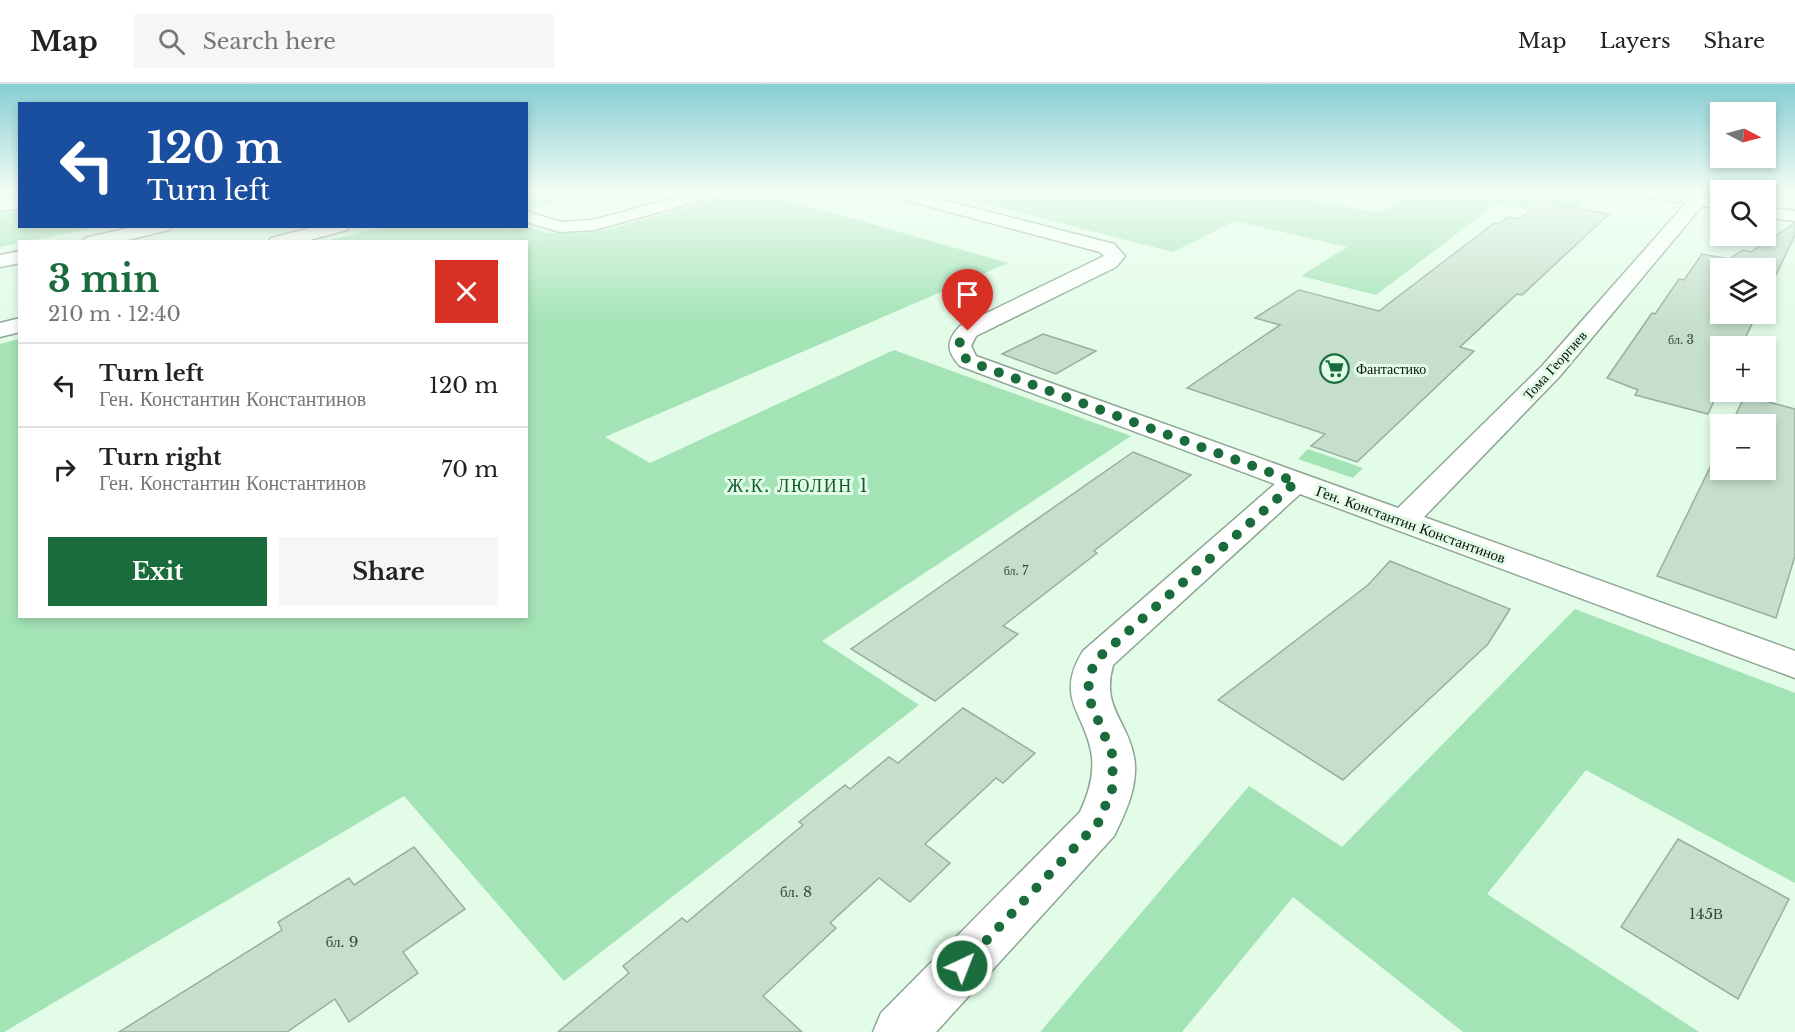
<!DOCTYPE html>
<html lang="en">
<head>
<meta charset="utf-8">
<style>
  body { margin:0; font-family:"Libre Baskerville",serif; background:#f6f6f6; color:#222; height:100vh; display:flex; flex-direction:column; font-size:22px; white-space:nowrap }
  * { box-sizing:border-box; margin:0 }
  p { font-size:20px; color:#767676 }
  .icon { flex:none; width:33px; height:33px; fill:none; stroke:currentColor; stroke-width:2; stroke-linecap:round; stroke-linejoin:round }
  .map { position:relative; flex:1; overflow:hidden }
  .details { position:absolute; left:18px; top:156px; width:510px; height:378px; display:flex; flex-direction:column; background:#fff; border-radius:0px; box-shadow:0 3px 9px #0003 }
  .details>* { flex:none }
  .hud { position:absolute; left:18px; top:18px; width:510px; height:126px; border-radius:0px; box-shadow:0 3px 9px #0003; background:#1a4fa0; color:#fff; overflow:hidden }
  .needle { width:39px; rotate:96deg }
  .buttons { position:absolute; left:1710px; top:18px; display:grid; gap:12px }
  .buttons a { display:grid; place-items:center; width:66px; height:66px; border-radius:0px; background:#fff; box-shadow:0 3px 9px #0003; font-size:30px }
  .pin { position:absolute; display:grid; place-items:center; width:51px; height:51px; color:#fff; margin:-62px -26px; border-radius:50% 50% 50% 0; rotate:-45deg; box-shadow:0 0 6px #0007 }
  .pin .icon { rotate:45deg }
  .me { position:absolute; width:66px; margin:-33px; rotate:43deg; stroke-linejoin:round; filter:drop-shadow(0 0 4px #0008) }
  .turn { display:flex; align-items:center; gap:21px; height:126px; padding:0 30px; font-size:27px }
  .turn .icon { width:78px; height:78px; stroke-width:2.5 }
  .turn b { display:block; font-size:42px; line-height:51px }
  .round { display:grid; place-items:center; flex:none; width:63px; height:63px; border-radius:0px; background:#f6f6f6 }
  .headline { display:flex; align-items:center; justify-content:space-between; height:102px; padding:0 30px }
  h1 { font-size:36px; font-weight:800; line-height:45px; color:#1b6c3d }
  .cta { display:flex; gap:12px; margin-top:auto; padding:12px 30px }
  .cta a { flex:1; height:69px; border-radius:0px; background:#1b6c3d; color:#fff; font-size:24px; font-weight:800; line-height:69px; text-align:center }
  .cta a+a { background:#f6f6f6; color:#222 }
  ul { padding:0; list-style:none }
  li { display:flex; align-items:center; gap:18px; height:84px; padding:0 30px; border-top:2px solid #e0e0e0 }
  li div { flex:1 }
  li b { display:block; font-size:22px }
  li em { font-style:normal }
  header { display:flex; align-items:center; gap:36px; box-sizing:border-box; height:84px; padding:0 30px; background:#fff; border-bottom:2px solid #e0e0e0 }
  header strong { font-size:28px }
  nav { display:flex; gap:33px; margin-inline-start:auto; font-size:21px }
  .search { width:420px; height:54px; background:#f6f6f6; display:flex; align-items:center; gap:15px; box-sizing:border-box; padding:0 21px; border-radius:0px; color:#767676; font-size:22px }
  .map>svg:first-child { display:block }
  .green { fill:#a4e3b6 }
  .building { fill:#c6dfcc; stroke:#97af9d; stroke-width:1.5 }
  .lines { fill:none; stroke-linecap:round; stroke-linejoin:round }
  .street-casing { stroke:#8ea694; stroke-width:3 }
  .secondary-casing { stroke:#8ea694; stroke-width:3 }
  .street { fill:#fff; fill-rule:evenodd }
  .secondary { fill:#fff; fill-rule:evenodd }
  .route { stroke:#1b6c3d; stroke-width:10; stroke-dasharray:0 18 }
  .labels { text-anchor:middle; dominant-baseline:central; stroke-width:6; stroke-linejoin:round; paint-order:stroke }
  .number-label { font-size:12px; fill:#37433a }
  .far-street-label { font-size:14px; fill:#070f09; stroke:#e2fce8 }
  .far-poi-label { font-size:14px; fill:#070f09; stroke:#e2fce8; text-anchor:start }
  .street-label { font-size:15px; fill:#070f09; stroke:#e2fce8 }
  .near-number-label { font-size:15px; fill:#37433a }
  .quarter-label { font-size:18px; letter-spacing:1.5px; fill:#125e33; stroke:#e2fce8 }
</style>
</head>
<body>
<header>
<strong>Map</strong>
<div class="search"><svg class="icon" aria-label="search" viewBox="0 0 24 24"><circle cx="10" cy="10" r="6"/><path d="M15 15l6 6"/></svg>Search here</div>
<nav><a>Map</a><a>Layers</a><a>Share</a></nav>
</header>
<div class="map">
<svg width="1795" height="948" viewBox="0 0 1795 948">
  <rect width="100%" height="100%" fill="#e2fce8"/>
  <g class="green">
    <polygon points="527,107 598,107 534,123 527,121"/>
    <polygon points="744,107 757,107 1008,179 605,353 650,379 894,266 1131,352 822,557 919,621 564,897 404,712 4,948 0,948 0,260 19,255 20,532 526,532 526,158 325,157 387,142 524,142 549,149 583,149 614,144"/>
    <polygon points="935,107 1288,107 1284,110 1380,129 1417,107 1594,107 1577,123 1539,116 1527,126 1496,120 1376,211 1301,192 1347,163 1235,137 1173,168"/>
    <polygon points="19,125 20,142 99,143 0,163 0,129"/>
    <polygon points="1308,365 1363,384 1353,394 1298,375"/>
    <polygon points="1575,525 1795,609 1795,799 1586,686 1487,810 1699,948 1463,948 1293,813 1182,948 1040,948 1249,702 1342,763"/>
  </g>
  <g class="building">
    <polygon points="1541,118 1609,130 1522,211 1517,210 1460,263 1474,267 1357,378 1311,362 1325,350 1187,304 1280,241 1255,234 1299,206 1379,227 1493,140 1500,139 1508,133 1519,135"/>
    <polygon points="1795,139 1795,151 1766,212 1766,184 1720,184 1720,230 1757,230 1741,262 1720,262 1720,304 1708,330 1635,311 1638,306 1607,294 1652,229 1655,230 1679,195 1684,196 1702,170 1729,175 1743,166 1751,168"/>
    <polygon points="1043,250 1096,267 1056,290 1002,270"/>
    <polygon points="1745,312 1795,325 1795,472 1776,534 1657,492 1720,363 1720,386 1766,386 1766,340 1731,340"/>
    <polygon points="1133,368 1191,391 1094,467 1097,469 1003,542 1018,550 935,617 851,565"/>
    <polygon points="1390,477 1510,525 1488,560 1343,696 1218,616 1368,501"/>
    <polygon points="963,624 1035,669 1003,699 996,694 925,760 950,779 910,818 879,794 830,839 836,844 763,912 802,948 558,948 629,889 623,882 682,834 687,838 803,741 799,738 845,701 850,705 889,673 898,679"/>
    <polygon points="1678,755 1789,815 1738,915 1621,843"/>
    <polygon points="414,763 465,825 403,868 418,889 349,938 335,915 287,948 119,948 282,846 278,838 349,794 354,801"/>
  </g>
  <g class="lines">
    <defs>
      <g id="street">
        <polygon points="700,107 727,107 725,110 594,146 560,148 526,138 526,127 561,138 593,136"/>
        <path d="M 880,107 L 908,107 L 1114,160 L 1125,172 L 1116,183 L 976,252 L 971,262 L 976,272 L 1398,424 L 1542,282 L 1686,119 L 1640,112 L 1632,107 L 1671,107 L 1720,115 L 1720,125 L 1702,122 L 1560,292 L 1424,433 L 1795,567 L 1795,594 L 1300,410 L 1113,581 C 1101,624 1127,635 1134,673 C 1139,700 1126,728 1114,752 L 936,948 L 873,948 L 881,929 L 1080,728 C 1088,711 1094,692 1092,673 C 1087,630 1053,615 1083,567 L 1275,400 L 960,282 C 946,267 946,257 960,242 L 1104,172 L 1100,168 L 882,110 Z"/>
        <polygon points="20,114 20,124 0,127 0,117"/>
        <polygon points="1766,123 1795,127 1795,137 1766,133"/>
        <polygon points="318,142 350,142 347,146 302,158 269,158 271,154"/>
        <polygon points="20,234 20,248 0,253 0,239"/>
      </g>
      <g id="secondary">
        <polygon points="137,142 172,142 169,146 119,158 83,158 85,154"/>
        <polygon points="20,167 20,179 0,183 0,171"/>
      </g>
    </defs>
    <use href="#street" class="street-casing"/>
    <use href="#secondary" class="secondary-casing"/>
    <use href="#street" class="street"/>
    <use href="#secondary" class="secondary"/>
  </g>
  <linearGradient id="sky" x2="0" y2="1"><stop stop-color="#87cdd3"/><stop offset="0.45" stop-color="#f2fef5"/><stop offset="1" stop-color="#f2fef5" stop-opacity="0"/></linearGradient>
  <rect width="1795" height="240" fill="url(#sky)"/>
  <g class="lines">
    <path class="route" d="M 962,882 L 1098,739 L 1112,706 L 1113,672 L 1090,617 L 1088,595 L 1096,576 L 1296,398 L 968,277 C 957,265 956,258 968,247"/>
  </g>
  <defs>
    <symbol id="supermarket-ring" viewBox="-11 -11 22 22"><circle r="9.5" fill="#e2fce8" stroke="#1b6c3d" stroke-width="1.5"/><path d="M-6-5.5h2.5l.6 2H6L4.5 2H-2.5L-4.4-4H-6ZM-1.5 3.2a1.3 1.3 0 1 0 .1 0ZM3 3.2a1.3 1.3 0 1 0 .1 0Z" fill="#1b6c3d"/></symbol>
  </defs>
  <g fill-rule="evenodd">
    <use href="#supermarket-ring" x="1318" y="268" width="33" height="33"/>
  </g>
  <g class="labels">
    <g class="number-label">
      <text x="1681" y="255">бл. 3</text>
      <text x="1016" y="486">бл. 7</text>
    </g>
    <g class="far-street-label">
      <text transform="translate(1555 281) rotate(-48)">Тома Георгиев</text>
    </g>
    <g class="far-poi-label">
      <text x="1356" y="285">Фантастико</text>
    </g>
    <g class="street-label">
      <text transform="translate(1411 440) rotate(20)">Ген. Константин Константинов</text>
    </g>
    <g class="near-number-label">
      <text x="796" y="807">бл. 8</text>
      <text x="1706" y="829">145В</text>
      <text x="342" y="857">бл. 9</text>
    </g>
    <g class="quarter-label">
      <text x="798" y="402">Ж.К. ЛЮЛИН 1</text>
    </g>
  </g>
</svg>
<div class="buttons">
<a><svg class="needle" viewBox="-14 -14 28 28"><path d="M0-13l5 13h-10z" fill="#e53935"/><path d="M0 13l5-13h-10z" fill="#767676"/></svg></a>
<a><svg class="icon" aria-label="search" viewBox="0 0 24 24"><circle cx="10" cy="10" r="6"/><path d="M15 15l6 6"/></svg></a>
<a><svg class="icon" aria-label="layers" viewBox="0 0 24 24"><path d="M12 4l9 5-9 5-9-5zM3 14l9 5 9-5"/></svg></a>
<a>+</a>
<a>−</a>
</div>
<div class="pin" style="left:968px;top:247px;background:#d93025"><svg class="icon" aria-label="arrive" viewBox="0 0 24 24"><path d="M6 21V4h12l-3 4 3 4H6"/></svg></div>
<svg class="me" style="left:962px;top:882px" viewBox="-20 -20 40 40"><circle r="17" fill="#1b6c3d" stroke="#fff" stroke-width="3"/><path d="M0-11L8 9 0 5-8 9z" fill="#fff"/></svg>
<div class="hud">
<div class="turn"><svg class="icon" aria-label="left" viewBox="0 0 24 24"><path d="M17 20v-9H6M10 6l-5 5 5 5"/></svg><div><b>120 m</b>Turn left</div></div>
</div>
<section class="details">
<div class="headline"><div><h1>3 min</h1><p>210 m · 12:40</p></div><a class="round" style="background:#d93025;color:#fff"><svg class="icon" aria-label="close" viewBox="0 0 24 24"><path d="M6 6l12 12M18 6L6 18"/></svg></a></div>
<ul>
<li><svg class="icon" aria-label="left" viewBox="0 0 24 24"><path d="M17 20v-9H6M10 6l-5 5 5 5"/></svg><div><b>Turn left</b><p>Ген. Константин Константинов</p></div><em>120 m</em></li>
<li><svg class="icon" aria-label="right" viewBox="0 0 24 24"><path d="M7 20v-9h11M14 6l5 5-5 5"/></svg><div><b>Turn right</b><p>Ген. Константин Константинов</p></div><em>70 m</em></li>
</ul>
<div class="cta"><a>Exit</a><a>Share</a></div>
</section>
</div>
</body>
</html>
